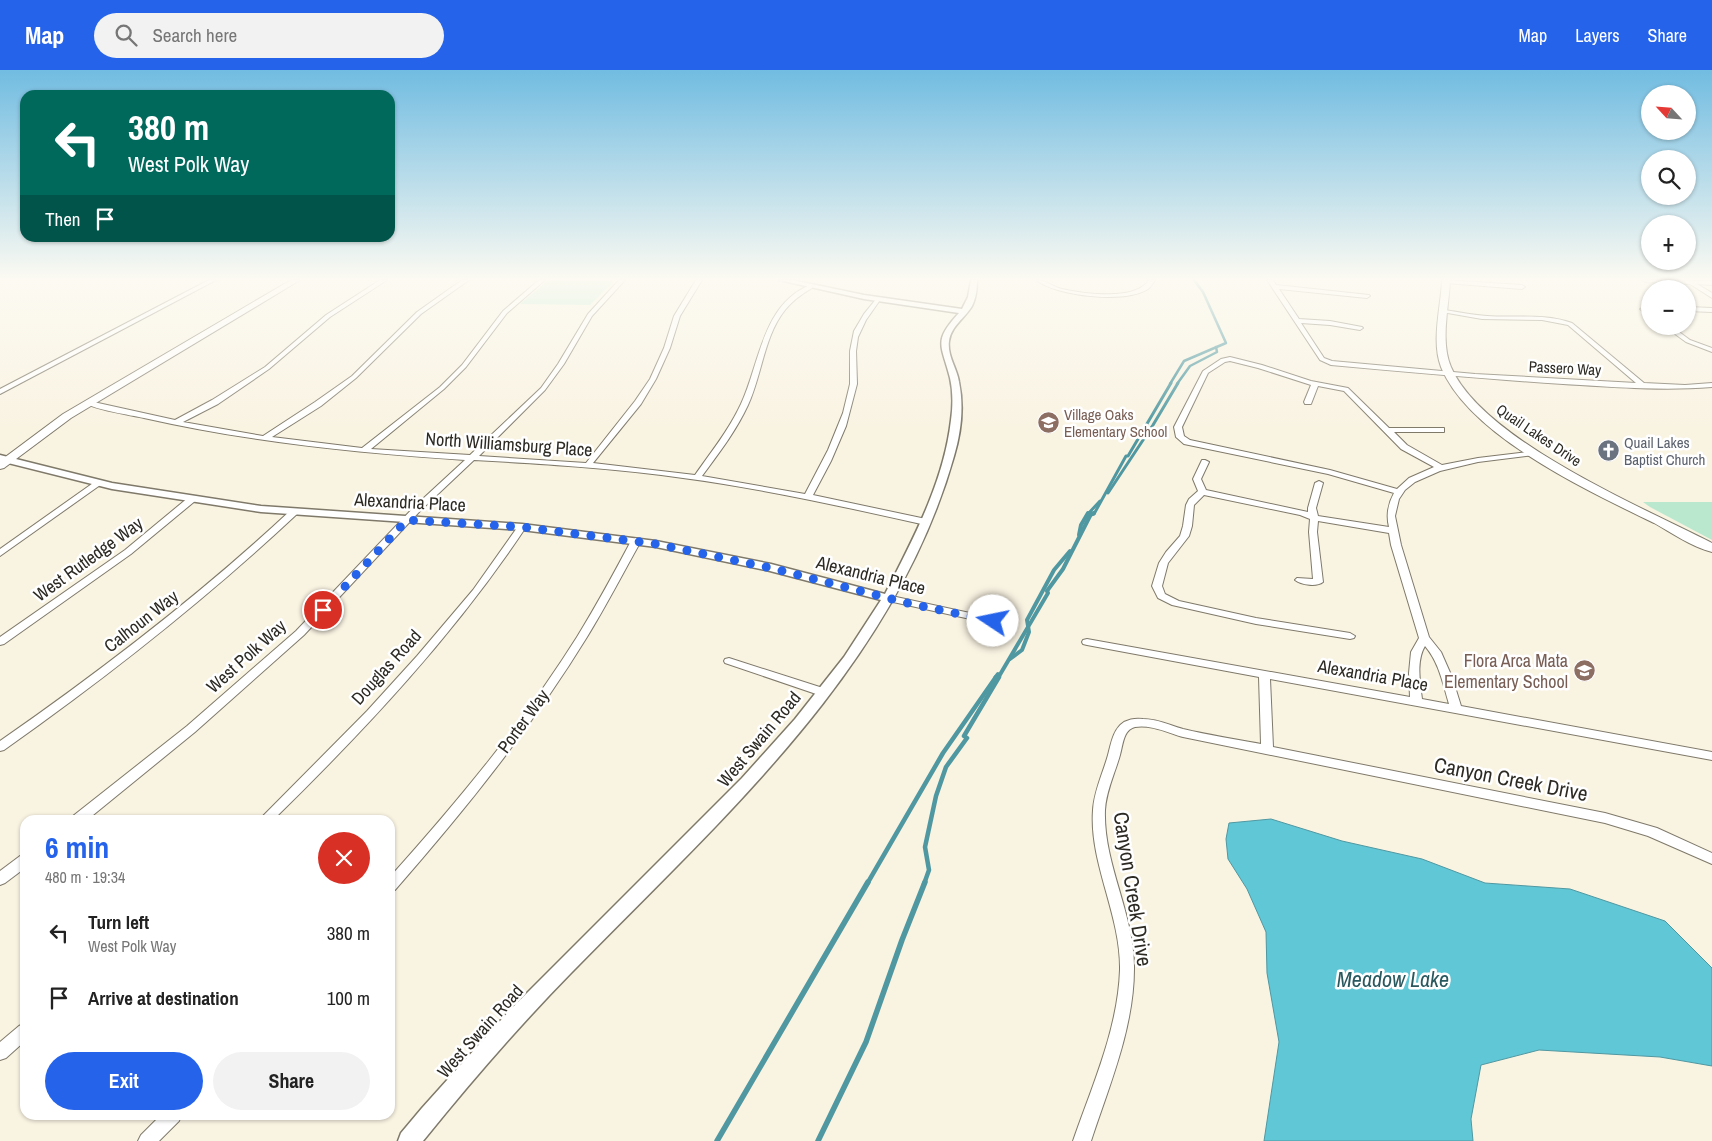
<!DOCTYPE html>
<html lang="en">
<head>
<meta charset="utf-8">
<style>
  body { margin:0; font-family:"Archivo Narrow",sans-serif; background:#f2f2f2; color:#222; height:100vh; display:flex; flex-direction:column; font-size:19px; white-space:nowrap }
  * { box-sizing:border-box; margin:0 }
  p { font-size:16px; color:#767676 }
  .icon { flex:none; width:28px; height:28px; fill:none; stroke:currentColor; stroke-width:2; stroke-linecap:round; stroke-linejoin:round }
  .map { position:relative; flex:1; overflow:hidden }
  .details { position:absolute; left:20px; top:745px; width:375px; height:305px; display:flex; flex-direction:column; background:#fff; border-radius:15px; box-shadow:0 1px 4px #0004 }
  .details>* { flex:none }
  .top-card { position:absolute; left:20px; top:20px; width:375px; height:152px; border-radius:15px; box-shadow:0 1px 4px #0004; background:#00695c; color:#fff; overflow:hidden }
  .needle { width:32px; rotate:296deg }
  .controls { position:absolute; left:1641px; top:15px; display:grid; gap:10px }
  .controls a { display:grid; place-items:center; width:55px; height:55px; border-radius:50%; background:#fff; box-shadow:0 1px 4px #0004; font-size:25px }
  .pin { position:absolute; display:grid; place-items:center; width:42px; height:42px; color:#fff; margin:-21px; border:2px solid #fff; border-radius:50%; box-shadow:0 1px 5px #0007 }
  .me { position:absolute; width:55px; margin:-28px; rotate:281deg; stroke-linejoin:round; filter:drop-shadow(0 0 4px #0008) }
  .turn { display:flex; align-items:center; gap:18px; height:105px; padding:0 25px; font-size:22px }
  .turn .icon { width:65px; height:65px; stroke-width:2.5 }
  .turn b { display:block; font-size:35px; line-height:42px }
  .then { display:flex; align-items:center; height:48px; padding:0 25px; background:#0003; gap:10px; font-size:19px }
  .round { display:grid; place-items:center; flex:none; width:52px; height:52px; border-radius:26px; background:#f2f2f2 }
  .headline { display:flex; align-items:center; justify-content:space-between; height:85px; padding:0 25px }
  h1 { font-size:30px; font-weight:700; line-height:38px; color:#2563eb }
  .action { display:flex; gap:10px; margin-top:auto; padding:10px 25px }
  .action a { flex:1; height:58px; border-radius:30px; background:#2563eb; color:#fff; font-size:20px; font-weight:700; line-height:58px; text-align:center }
  .action a+a { background:#f2f2f2; color:#222 }
  ul { padding:0; list-style:none }
  li { display:flex; align-items:center; gap:15px; height:65px; padding:0 25px }
  li div { flex:1 }
  li b { display:block; font-size:19px }
  li em { font-style:normal }
  header { display:flex; align-items:center; gap:30px; box-sizing:border-box; height:70px; padding:0 25px; background:#2563eb; color:#fff }
  header strong { font-size:24px }
  nav { display:flex; gap:28px; margin-inline-start:auto; font-size:18px }
  .search { width:350px; height:45px; background:#f2f2f2; display:flex; align-items:center; gap:12px; box-sizing:border-box; padding:0 18px; border-radius:28px; color:#767676; font-size:19px }
  .map>svg:first-child { display:block }
  .green { fill:#b9e8cf }
  .water { fill:#60c7d7; stroke:#5098a1 }
  .lines { fill:none; stroke-linecap:round; stroke-linejoin:round }
  .stream-far4 { stroke:#5098a1; stroke-width:2.5 }
  .stream-far3 { stroke:#5098a1; stroke-width:3 }
  .stream-far2 { stroke:#5098a1; stroke-width:4 }
  .stream-far1 { stroke:#5098a1; stroke-width:4.5 }
  .stream { stroke:#5098a1; stroke-width:5.5 }
  .minor-casing { stroke:#7f796a; stroke-width:2 }
  .tertiary-casing { stroke:#7f796a; stroke-width:3 }
  .secondary-casing { stroke:#7f796a; stroke-width:2 }
  .minor { fill:#fff; fill-rule:evenodd }
  .tertiary { fill:#fff; fill-rule:evenodd }
  .secondary { fill:#fff; fill-rule:evenodd }
  .route { stroke:#2563eb; stroke-width:9; stroke-dasharray:0 16.2 }
  .labels { text-anchor:middle; dominant-baseline:central; stroke-width:5; stroke-linejoin:round; paint-order:stroke }
  .far-street-label { font-size:15px; fill:#2c2a23; stroke:#fff }
  .far-education-label { font-size:15px; fill:#785e54; stroke:#fff; text-anchor:start }
  .far-worship-label { font-size:15px; fill:#5b616d; stroke:#fff; text-anchor:start }
  .street-label { font-size:18px; fill:#2c2a23; stroke:#fff }
  .education-label { font-size:18px; fill:#785e54; stroke:#fff; text-anchor:end }
  .near-street-label { font-size:21px; fill:#2c2a23; stroke:#fff }
  .near-water-label { font-size:22px; font-style:italic; fill:#2a585f; stroke:#fff }
</style>
</head>
<body>
<header>
<strong>Map</strong>
<div class="search"><svg class="icon" aria-label="search" viewBox="0 0 24 24"><circle cx="10" cy="10" r="6"/><path d="M15 15l6 6"/></svg>Search here</div>
<nav><a>Map</a><a>Layers</a><a>Share</a></nav>
</header>
<div class="map">
<svg width="1712" height="1071" viewBox="0 0 1712 1071">
  <rect width="100%" height="100%" fill="#f9f3e2"/>
  <g class="green">
    <polygon points="549,210 610,210 613,212 590,235 520,234"/>
    <polygon points="1643,432 1712,432 1712,470 1650,437"/>
  </g>
  <polygon class="water" points="1271,749 1342,771 1422,789 1485,813 1570,819 1665,851 1712,898 1712,996 1660,987 1539,980 1481,995 1471,1049 1473,1071 1264,1071 1279,972 1267,903 1266,862 1247,819 1228,789 1226,769 1229,753"/>
  <g class="lines">
    <g class="stream-far4">
      <polyline points="1170,314 1184,291 1226,273 1203,222 1194,210"/>
      <polyline points="1177,314 1190,296 1217,282 1216,277"/>
    </g>
    <g class="stream-far3">
      <polyline points="1108,423 1153,355 1178,313"/>
      <polyline points="1087,445 1100,431"/>
      <polyline points="1091,445 1094,444 1126,386 1128,386 1171,313"/>
    </g>
    <g class="stream-far2">
      <polyline points="1079,465 1081,455 1088,443"/>
      <polyline points="1010,589 1022,580 1029,562 1027,550 1054,500 1070,481"/>
      <polyline points="995,608 998,604"/>
      <polyline points="998,608 1048,523 1047,521 1063,499 1091,444 1094,443"/>
    </g>
    <g class="stream-far1">
      <polyline points="867,814 943,683 996,607"/>
      <polyline points="924,814 929,800 925,777 936,726 946,697 967,668 964,666 999,607"/>
    </g>
    <g class="stream">
      <polyline points="717,1071 868,812"/>
      <polyline points="818,1071 866,972 902,870 925,812"/>
    </g>
    <defs>
      <g id="minor">
        <polygon points="209,210 216,210 0,324 0,319"/>
        <path d="M 380,210 L 387,210 L 330,247 L 269,299 L 218,334 L 183,352 L 263,366 L 315,332 L 352,306 L 417,242 L 462,210 L 469,210 L 421,244 L 356,308 L 321,336 L 272,367 L 362,378 L 440,317 L 462,295 L 503,241 L 539,210 L 545,210 L 507,243 L 466,297 L 444,319 L 371,379 L 470,385 L 541,318 L 558,294 L 588,244 L 619,210 L 625,210 L 592,246 L 564,294 L 545,320 L 479,386 L 586,393 L 635,331 L 650,309 L 664,278 L 674,246 L 696,210 L 702,210 L 680,246 L 670,278 L 656,309 L 641,334 L 593,393 L 695,405 C 711,382 729,360 741,334 C 760,293 762,235 810,215 L 812,216 L 812,218 C 802,224 793,230 785,240 C 764,266 762,305 748,335 C 736,361 719,383 702,406 L 805,424 L 828,380 L 843,343 L 850,314 L 850,281 L 854,261 L 864,244 L 877,228 L 880,230 L 866,250 L 858,267 L 856,281 L 857,314 L 846,356 L 831,391 L 813,425 L 926,449 L 930,452 L 926,455 C 845,437 765,419 683,408 C 614,398 544,394 474,390 L 420,441 L 304,565 L 195,662 L 87,750 L 72,750 L 73,746 L 187,656 L 296,561 L 414,437 L 465,390 C 357,383 250,372 144,348 C 130,345 96,340 85,333 L 89,331 L 175,350 L 212,330 L 265,297 L 326,245 Z"/>
        <path d="M 1036,210 C 1046,210 1053,217 1062,219 C 1084,224 1136,231 1149,210 L 1155,210 C 1153,213 1151,217 1148,219 C 1126,234 1056,226 1036,210 Z"/>
        <path d="M 1267,210 L 1273,210 L 1276,215 L 1369,225 L 1370,226 L 1367,228 L 1279,219 L 1299,249 L 1330,251 L 1362,257 L 1363,258 L 1360,260 L 1330,255 L 1301,253 L 1324,288 L 1332,291 L 1475,304 L 1636,313 L 1568,255 L 1542,250 L 1482,249 L 1442,242 L 1445,240 C 1459,242 1473,245 1487,246 C 1516,248 1545,243 1572,253 L 1644,313 L 1685,315 L 1712,313 L 1712,317 C 1663,321 1613,317 1563,314 C 1486,309 1408,302 1331,295 L 1320,290 Z"/>
        <polygon points="1444,210 1522,215 1525,217 1522,219 1446,213 1444,212"/>
        <polygon points="1642,210 1712,211 1712,215 1697,214 1712,223 1712,228 1690,214 1645,212"/>
        <polygon points="1650,235 1650,239 1647,240 1650,242 1650,247 1640,239"/>
        <polygon points="1688,237 1712,238 1712,242 1688,241"/>
        <polygon points="1664,256 1671,256 1690,270 1712,278 1712,282 1686,272"/>
        <path d="M 1230,287 L 1262,295 L 1311,311 L 1348,318 L 1389,358 L 1444,358 L 1444,362 L 1394,362 L 1407,375 L 1442,395 L 1478,388 L 1537,381 L 1537,385 L 1534,385 L 1478,392 L 1440,401 L 1415,412 L 1405,420 L 1399,429 L 1395,446 L 1401,475 L 1429,567 L 1441,582 L 1452,607 L 1461,636 L 1712,682 L 1712,690 L 1270,609 L 1273,677 L 1605,743 L 1657,758 L 1712,783 L 1712,794 L 1648,766 L 1605,753 L 1183,667 C 1169,663 1150,654 1135,657 C 1123,660 1123,675 1120,685 C 1115,703 1106,721 1105,740 C 1103,794 1135,845 1134,899 C 1134,958 1109,1016 1091,1071 L 1073,1071 C 1092,1016 1118,959 1120,900 C 1121,845 1089,793 1093,740 C 1094,721 1103,703 1108,685 C 1111,674 1113,659 1124,652 C 1130,649 1136,648 1143,649 C 1157,649 1169,655 1183,659 C 1208,665 1235,669 1261,674 L 1259,607 L 1087,575 L 1083,574 L 1082,572 L 1083,570 L 1087,569 L 1410,627 L 1409,603 L 1411,582 L 1419,568 L 1391,475 L 1389,463 L 1318,451 L 1317,462 L 1323,512 C 1317,517 1301,515 1295,510 L 1297,508 L 1313,509 L 1309,462 L 1310,449 L 1300,445 L 1204,425 L 1194,435 L 1192,456 L 1189,466 L 1168,493 L 1162,516 L 1165,524 L 1179,531 L 1256,548 L 1350,563 L 1355,566 L 1354,568 L 1350,569 L 1256,554 L 1172,535 L 1158,528 L 1152,516 L 1159,493 L 1166,482 L 1180,466 L 1183,456 L 1186,435 L 1189,429 L 1198,421 L 1193,409 L 1202,390 L 1205,390 L 1209,392 L 1201,409 L 1206,420 L 1308,442 L 1308,438 L 1315,413 L 1319,411 L 1323,413 L 1316,438 L 1318,446 L 1389,457 C 1386,445 1388,434 1394,423 L 1328,404 L 1184,374 L 1176,367 L 1174,357 L 1203,301 L 1221,289 ZM 1230,291 L 1258,298 L 1311,315 L 1304,332 L 1305,334 L 1311,334 L 1318,316 L 1344,321 L 1401,379 L 1434,397 L 1409,408 L 1397,419 L 1330,400 L 1190,370 L 1184,366 L 1182,357 L 1208,303 L 1225,292 ZM 1425,576 C 1439,592 1443,614 1449,634 L 1422,629 C 1420,612 1416,591 1425,576 Z"/>
        <polygon points="96,411 99,411 103,413 0,486 0,479"/>
        <polygon points="192,426 195,427 196,429 195,431 131,484 4,574 0,575 0,567 125,480 189,427"/>
        <path d="M 294,439 L 297,440 L 298,442 L 297,444 C 205,530 107,607 4,680 L 0,681 L 0,671 C 102,600 200,525 291,440 Z"/>
        <path d="M 522,454 L 526,457 C 454,565 366,659 273,750 L 259,750 L 367,641 L 417,586 L 473,520 L 519,455 Z"/>
        <path d="M 636,468 L 641,471 C 623,503 606,536 587,567 C 531,658 465,740 395,820 L 390,822 L 390,807 C 458,731 523,653 577,567 C 596,536 614,503 631,471 Z"/>
        <polygon points="887,525 993,548 998,551 993,554 884,530 882,528 884,526"/>
        <polygon points="729,588 826,619 828,622 826,625 822,626 725,593 724,591 725,589"/>
        <polygon points="25,785 25,798 5,813 0,815 0,801 20,786"/>
        <polygon points="25,953 25,971 6,988 0,990 0,972 19,956"/>
        <polygon points="161,1045 181,1045 179,1051 159,1071 138,1071 141,1065"/>
      </g>
      <path id="tertiary" d="M 779,210 L 792,210 L 864,225 L 962,239 L 968,227 L 971,210 L 977,210 C 977,219 976,228 972,236 C 965,248 951,256 949,271 C 947,286 957,298 959,312 C 964,336 961,363 954,386 C 894,599 720,750 571,903 C 519,956 470,1013 423,1071 L 398,1071 L 401,1063 L 422,1038 L 510,940 L 742,708 L 795,649 L 844,587 L 881,530 L 770,501 L 656,477 L 522,460 L 261,442 L 112,419 L 0,391 L 0,385 L 112,413 L 261,436 L 522,454 L 656,471 L 771,494 L 885,524 C 913,469 944,412 951,350 C 953,336 953,321 950,308 C 942,275 932,272 959,243 L 864,229 Z"/>
      <g id="secondary">
        <polygon points="291,210 300,210 71,348 4,398 0,399 0,391 63,344"/>
        <path d="M 1442,210 L 1450,210 C 1449,237 1440,271 1451,297 C 1482,370 1642,437 1712,473 L 1712,482 C 1692,477 1672,463 1654,453 C 1590,422 1469,366 1441,297 C 1431,271 1441,237 1442,210 Z"/>
      </g>
    </defs>
    <use href="#minor" class="minor-casing"/>
    <use href="#tertiary" class="tertiary-casing"/>
    <use href="#secondary" class="secondary-casing"/>
    <use href="#minor" class="minor"/>
    <use href="#tertiary" class="tertiary"/>
    <use href="#secondary" class="secondary"/>
  </g>
  <linearGradient id="sky" x2="0" y2="1"><stop stop-color="#71bce1"/><stop offset="0.58" stop-color="#fcfaf2"/><stop offset="1" stop-color="#fcfaf2" stop-opacity="0"/></linearGradient>
  <rect width="1712" height="360" fill="url(#sky)"/>
  <g class="lines">
    <polyline class="route" points="323,540 407,450 522,457 656,474 771,498 911,534 993,551"/>
  </g>
  <defs>
    <symbol id="school-disc" viewBox="-11 -11 22 22"><circle r="9.5" fill="#8d6e63" stroke="#fff"/><path d="M0-5L7-2L0 1L-7-2ZM-4 1L0 2.5L4 1V4Q0 6-4 4Z" fill="#fff"/></symbol>
    <symbol id="church-disc" viewBox="-11 -11 22 22"><circle r="9.5" fill="#6b7280" stroke="#fff"/><path d="M-1.2-6h2.4v3.5h3.3v2.4h-3.3V6h-2.4V-.1h-3.3v-2.4h3.3Z" fill="#fff"/></symbol>
  </defs>
  <g fill-rule="evenodd">
    <use href="#school-disc" x="1036" y="340" width="25" height="25"/>
    <use href="#church-disc" x="1596" y="368" width="25" height="25"/>
    <use href="#school-disc" x="1572" y="588" width="25" height="25"/>
  </g>
  <g class="labels">
    <g class="far-street-label">
      <text transform="translate(1565 298) rotate(3)">Passero Way</text>
      <text transform="translate(1539 365) rotate(34)">Quail Lakes Drive</text>
    </g>
    <g class="far-education-label">
      <text x="1064" y="344">Village Oaks<tspan x="1064" dy="17">Elementary School</tspan></text>
    </g>
    <g class="far-worship-label">
      <text x="1624" y="372">Quail Lakes<tspan x="1624" dy="17">Baptist Church</tspan></text>
    </g>
    <g class="street-label">
      <text transform="translate(509 374) rotate(4)">North Williamsburg Place</text>
      <text transform="translate(410 432) rotate(3)">Alexandria Place</text>
      <text transform="translate(88 489) rotate(-36)">West Rutledge Way</text>
      <text transform="translate(871 505) rotate(14)">Alexandria Place</text>
      <text transform="translate(141 551) rotate(-38)">Calhoun Way</text>
      <text transform="translate(246 586) rotate(-42)">West Polk Way</text>
      <text transform="translate(386 597) rotate(-48)">Douglas Road</text>
      <text transform="translate(1373 605) rotate(10)">Alexandria Place</text>
      <text transform="translate(523 651) rotate(-54)">Porter Way</text>
      <text transform="translate(759 669) rotate(-50)">West Swain Road</text>
      <text transform="translate(480 961) rotate(-48)">West Swain Road</text>
    </g>
    <g class="education-label">
      <text x="1568" y="590">Flora Arca Mata<tspan x="1568" dy="21">Elementary School</tspan></text>
    </g>
    <g class="near-street-label">
      <text transform="translate(1511 709) rotate(11)">Canyon Creek Drive</text>
      <text transform="translate(1133 819) rotate(81)">Canyon Creek Drive</text>
    </g>
    <g class="near-water-label">
      <text x="1393" y="909">Meadow Lake</text>
    </g>
  </g>
</svg>
<div class="controls">
<a><svg class="needle" viewBox="-14 -14 28 28"><path d="M0-13l5 13h-10z" fill="#e53935"/><path d="M0 13l5-13h-10z" fill="#767676"/></svg></a>
<a><svg class="icon" aria-label="search" viewBox="0 0 24 24"><circle cx="10" cy="10" r="6"/><path d="M15 15l6 6"/></svg></a>
<a>+</a>
<a>−</a>
</div>
<div class="pin" style="left:323px;top:540px;background:#d93025"><svg class="icon" aria-label="arrive" viewBox="0 0 24 24"><path d="M6 21V4h12l-3 4 3 4H6"/></svg></div>
<svg class="me" style="left:993px;top:551px" viewBox="-20 -20 40 40"><circle r="19" fill="#fff"/><path d="M0-13L10 11 0 6-10 11z" fill="#2563eb"/></svg>
<div class="top-card">
<div class="turn"><svg class="icon" aria-label="left" viewBox="0 0 24 24"><path d="M17 20v-9H6M10 6l-5 5 5 5"/></svg><div><b>380 m</b>West Polk Way</div></div>
<div class="then">Then<svg class="icon" aria-label="arrive" viewBox="0 0 24 24"><path d="M6 21V4h12l-3 4 3 4H6"/></svg></div>
</div>
<section class="details">
<div class="headline"><div><h1>6 min</h1><p>480 m · 19:34</p></div><a class="round" style="background:#d93025;color:#fff"><svg class="icon" aria-label="close" viewBox="0 0 24 24"><path d="M6 6l12 12M18 6L6 18"/></svg></a></div>
<ul>
<li><svg class="icon" aria-label="left" viewBox="0 0 24 24"><path d="M17 20v-9H6M10 6l-5 5 5 5"/></svg><div><b>Turn left</b><p>West Polk Way</p></div><em>380 m</em></li>
<li><svg class="icon" aria-label="arrive" viewBox="0 0 24 24"><path d="M6 21V4h12l-3 4 3 4H6"/></svg><div><b>Arrive at destination</b></div><em>100 m</em></li>
</ul>
<div class="action"><a>Exit</a><a>Share</a></div>
</section>
</div>
</body>
</html>
